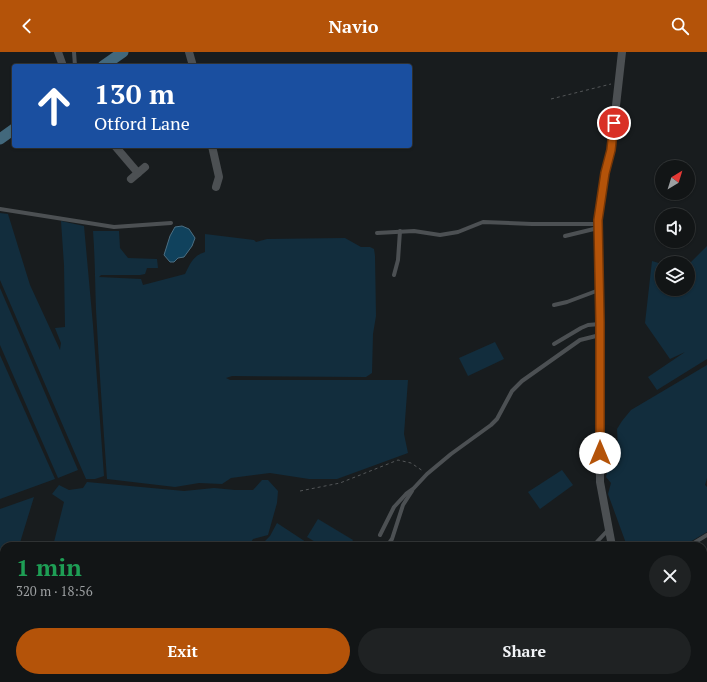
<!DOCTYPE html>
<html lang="en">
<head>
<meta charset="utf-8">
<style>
  body { margin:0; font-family:"PT Serif",serif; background:#1f2223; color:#f1f3f6; height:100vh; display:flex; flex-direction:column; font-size:15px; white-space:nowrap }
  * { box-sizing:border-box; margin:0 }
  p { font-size:13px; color:#9c9fa1 }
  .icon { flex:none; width:22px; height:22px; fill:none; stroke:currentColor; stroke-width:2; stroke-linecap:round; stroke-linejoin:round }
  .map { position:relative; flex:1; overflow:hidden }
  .panel { position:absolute; left:0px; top:490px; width:707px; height:140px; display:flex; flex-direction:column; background:#121516; border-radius:12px 12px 0 0; box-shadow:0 1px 3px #0004,0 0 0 1px #313435 }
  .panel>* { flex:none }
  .guide { position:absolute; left:12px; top:12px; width:400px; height:84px; border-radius:4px; box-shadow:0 1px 3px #0004,0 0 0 1px #313435; background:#1a4fa0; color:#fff; overflow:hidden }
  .needle { width:26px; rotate:38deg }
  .controls { position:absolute; left:655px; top:108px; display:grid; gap:8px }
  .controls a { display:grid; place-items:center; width:40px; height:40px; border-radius:50%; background:#121516; box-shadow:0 1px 3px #0004,0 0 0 1px #313435; font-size:20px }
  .pin { position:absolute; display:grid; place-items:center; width:34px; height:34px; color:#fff; margin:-17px; border:2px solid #fff; border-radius:50%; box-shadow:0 1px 4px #0007 }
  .me { position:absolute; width:44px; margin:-22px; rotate:0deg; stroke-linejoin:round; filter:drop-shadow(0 0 3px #0008) }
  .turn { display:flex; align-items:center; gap:14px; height:84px; padding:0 16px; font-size:18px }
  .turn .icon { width:52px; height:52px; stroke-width:2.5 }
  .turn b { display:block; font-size:28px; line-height:34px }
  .round { display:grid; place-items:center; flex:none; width:42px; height:42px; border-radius:21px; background:#1f2223 }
  .head { display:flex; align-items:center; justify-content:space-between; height:68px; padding:0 16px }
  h1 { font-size:24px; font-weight:700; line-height:30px; color:#1e9e55 }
  .primary-button { display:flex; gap:8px; margin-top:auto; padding:8px 16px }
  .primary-button a { flex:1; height:46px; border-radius:24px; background:#b45309; color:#fff; font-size:16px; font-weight:700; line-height:46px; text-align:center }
  .primary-button a+a { background:#1f2223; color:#f1f3f6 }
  header { display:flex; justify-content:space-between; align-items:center; height:52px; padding:0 16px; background:#b45309; color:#fff; font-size:18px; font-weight:700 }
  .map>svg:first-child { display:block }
  .green { fill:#122d3d }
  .water { fill:#10425d; stroke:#4c6f83 }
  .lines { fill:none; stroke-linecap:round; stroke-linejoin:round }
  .path { stroke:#535658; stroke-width:1; stroke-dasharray:3 3; stroke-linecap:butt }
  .lane { stroke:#4c5053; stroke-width:4 }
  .street { stroke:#4c5053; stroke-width:8 }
  .secondary { stroke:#42687c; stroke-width:11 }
  .route-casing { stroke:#753606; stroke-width:10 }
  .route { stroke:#b45309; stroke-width:7 }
</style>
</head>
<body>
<header><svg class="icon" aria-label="back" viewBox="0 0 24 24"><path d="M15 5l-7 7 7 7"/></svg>Navio<svg class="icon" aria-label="search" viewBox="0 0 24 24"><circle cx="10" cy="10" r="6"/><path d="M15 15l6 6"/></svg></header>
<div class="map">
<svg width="707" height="630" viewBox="0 0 707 630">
  <rect width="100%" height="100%" fill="#181c1e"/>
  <g class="green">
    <polygon points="0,161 8,162 30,233 60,298 61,291 55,276 65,275 64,213 61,169 84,174 93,273 104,424 95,427 86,427 0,228"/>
    <path d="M 93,179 L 119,179 L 120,196 L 128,206 L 157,207 L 158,216 L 147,216 L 145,222 L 140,223 L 101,223 L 99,225 L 141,227 L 143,233 L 185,222 C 191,210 193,204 205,200 L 205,182 L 254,188 L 256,190 L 267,187 L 345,186 L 361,195 L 370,195 L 374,197 L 375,204 L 376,264 L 373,282 L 372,321 L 366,325 L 232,324 L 226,326 L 230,328 L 408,328 L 404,382 L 408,401 L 337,427 L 309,427 L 270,421 L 231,426 L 222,432 L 199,431 L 175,435 L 107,427 C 103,371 99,314 96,258 C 95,231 95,205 93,179 Z"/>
    <polygon points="707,194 707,307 657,338 648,325 685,300 670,307 645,271 652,209 662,212 662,237 688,237 688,213"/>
    <polygon points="0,236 78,418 58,426 0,293"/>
    <polygon points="495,290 504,307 468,324 459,306"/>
    <polygon points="0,303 55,427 0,447"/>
    <polygon points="707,313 707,426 705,433 707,435 707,480 683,494 627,494 608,442 611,431 606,425 608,417 619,412 617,377 622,369 631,358"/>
    <polygon points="562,418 573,433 540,457 528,440"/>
    <polygon points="262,428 268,428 278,439 277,451 268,483 253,487 249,494 53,494 64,450 52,442 59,433 69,438 83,436 87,430 184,439 214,436 235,438 253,438"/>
    <polygon points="34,445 19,494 4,494 4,626 336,626 340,628 343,627 347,630 0,630 0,457"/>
    <polygon points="318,467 353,488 349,494 322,494 307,485"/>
    <polygon points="277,471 312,494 260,494 270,484"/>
    <polygon points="354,626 443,626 438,630 359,630"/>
    <polygon points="510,626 603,626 600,630 506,630"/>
  </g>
  <polygon class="water" points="182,174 189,177 195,186 192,194 184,205 178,206 174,210 170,210 164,203 170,184 175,175"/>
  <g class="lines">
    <g class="path">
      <polyline points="551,47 611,32"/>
      <polyline points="300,439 340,431 398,408 411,411 423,419"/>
    </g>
    <g class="lane">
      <polyline points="74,0 75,14"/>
      <polyline points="0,157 114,175 171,171"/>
      <polyline points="377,181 414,179 440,183 458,180 483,170 532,172 598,172"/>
      <polyline points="565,184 598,176"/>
      <polyline points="394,223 398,208 400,179"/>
      <polyline points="554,253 567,250 599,238"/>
      <polyline points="554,292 581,276 588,273 600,272"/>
      <polyline points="380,483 394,455 406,442 413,437 427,422 451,402 491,373 497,367 512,339 522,329 580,288 600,283"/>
      <polyline points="387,494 392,487 403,453 412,439"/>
      <polyline points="593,494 609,477"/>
      <polyline points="689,494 707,483"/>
      <polyline points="658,630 663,626"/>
    </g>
    <g class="street">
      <polyline points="58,0 63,14"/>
      <polyline points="189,0 193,14"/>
      <polyline points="115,94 138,121"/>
      <polyline points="212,94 219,125 216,135"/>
      <polyline points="131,127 145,115"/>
      <polyline points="612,494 600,430 600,270 598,167 605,121 611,98 622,0"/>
      <polyline points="686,626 690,630"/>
    </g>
    <g class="secondary">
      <polyline points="103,14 123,0"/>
      <polyline points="0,87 14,77"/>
    </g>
  </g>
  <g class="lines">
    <defs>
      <polyline id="route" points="600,401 600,270 598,168 605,121 611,98 614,71"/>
    </defs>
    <use href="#route" class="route-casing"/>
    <use href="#route" class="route"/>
  </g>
</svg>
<div class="controls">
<a><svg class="needle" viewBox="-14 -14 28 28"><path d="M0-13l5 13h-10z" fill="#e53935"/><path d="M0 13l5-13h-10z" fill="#9c9fa1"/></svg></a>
<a><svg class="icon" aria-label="sound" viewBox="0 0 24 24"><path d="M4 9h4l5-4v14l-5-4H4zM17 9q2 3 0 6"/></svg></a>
<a><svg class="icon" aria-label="layers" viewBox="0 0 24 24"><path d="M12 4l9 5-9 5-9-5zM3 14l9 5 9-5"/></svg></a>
</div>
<div class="pin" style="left:614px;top:71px;background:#d93025"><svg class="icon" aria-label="arrive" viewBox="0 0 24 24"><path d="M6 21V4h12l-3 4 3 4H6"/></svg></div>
<svg class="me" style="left:600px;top:401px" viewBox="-20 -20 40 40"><circle r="19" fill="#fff"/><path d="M0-13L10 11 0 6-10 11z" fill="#b45309"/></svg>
<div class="guide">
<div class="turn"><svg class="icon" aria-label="ahead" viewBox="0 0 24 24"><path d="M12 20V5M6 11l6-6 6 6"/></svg><div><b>130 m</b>Otford Lane</div></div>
</div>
<section class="panel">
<div class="head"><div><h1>1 min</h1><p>320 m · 18:56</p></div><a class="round"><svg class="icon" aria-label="close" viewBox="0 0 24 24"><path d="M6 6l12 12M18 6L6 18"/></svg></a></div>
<div class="primary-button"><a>Exit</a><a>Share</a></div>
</section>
</div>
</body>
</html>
